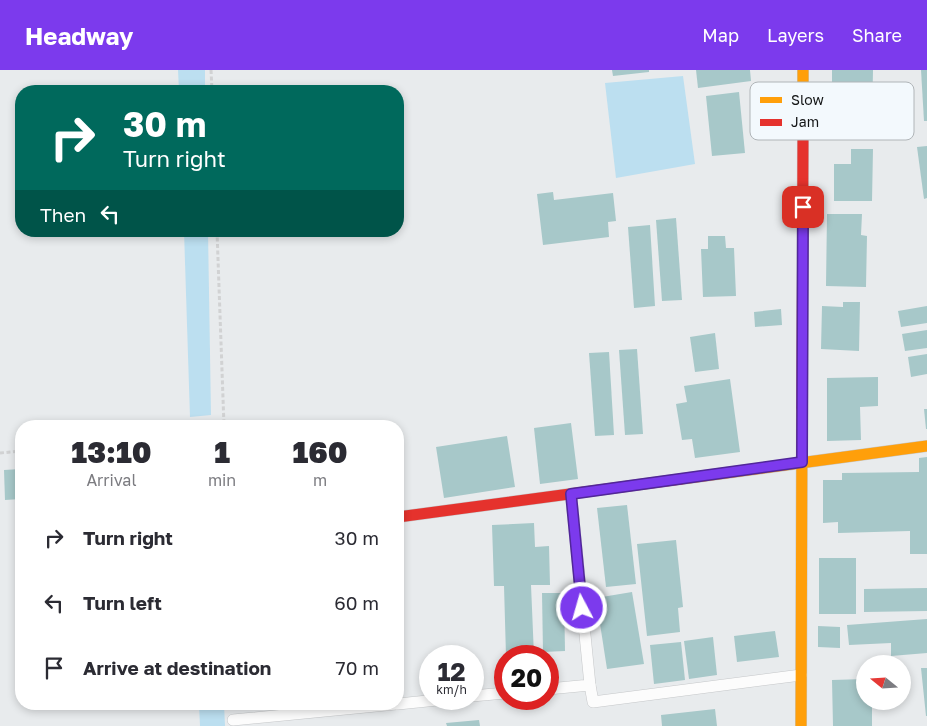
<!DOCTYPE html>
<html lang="en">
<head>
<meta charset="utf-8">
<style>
  body { margin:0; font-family:"Golos Text",sans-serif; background:#f2f2f3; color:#2b2b33; height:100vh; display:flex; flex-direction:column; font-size:19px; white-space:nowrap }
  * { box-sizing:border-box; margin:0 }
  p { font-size:16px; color:#7c7c81 }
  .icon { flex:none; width:28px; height:28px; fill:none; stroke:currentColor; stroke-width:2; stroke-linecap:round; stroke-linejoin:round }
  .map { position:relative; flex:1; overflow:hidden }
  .details { position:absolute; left:15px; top:350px; width:389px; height:290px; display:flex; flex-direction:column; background:#fff; border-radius:20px; box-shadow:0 2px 8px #0003 }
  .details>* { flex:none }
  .hud { position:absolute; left:15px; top:15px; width:389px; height:152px; border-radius:20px; box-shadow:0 2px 8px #0003; background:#00695c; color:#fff; overflow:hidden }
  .needle { width:32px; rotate:288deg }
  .buttons { position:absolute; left:856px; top:585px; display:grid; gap:10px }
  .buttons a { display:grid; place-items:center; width:55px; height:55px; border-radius:50%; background:#fff; box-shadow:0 2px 8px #0003; font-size:25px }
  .speed { position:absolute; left:419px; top:575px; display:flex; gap:10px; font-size:25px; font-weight:700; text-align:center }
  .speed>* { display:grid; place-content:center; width:65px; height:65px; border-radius:50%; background:#fff; box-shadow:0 2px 8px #0003; line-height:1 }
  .speed small { font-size:12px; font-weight:400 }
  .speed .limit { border:8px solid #d22; background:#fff; color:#111 }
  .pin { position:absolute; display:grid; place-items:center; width:42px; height:42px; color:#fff; margin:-21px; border-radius:10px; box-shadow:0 2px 8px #0006 }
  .me { position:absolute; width:55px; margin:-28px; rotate:354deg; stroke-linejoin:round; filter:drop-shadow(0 0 4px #0008) }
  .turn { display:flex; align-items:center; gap:18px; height:105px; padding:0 25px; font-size:22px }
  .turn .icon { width:65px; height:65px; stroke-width:2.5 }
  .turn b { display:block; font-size:35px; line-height:42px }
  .then { display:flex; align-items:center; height:48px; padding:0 25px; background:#0003; gap:10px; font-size:19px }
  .eta { display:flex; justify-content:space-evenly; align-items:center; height:85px; text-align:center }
  .eta b { font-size:30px; font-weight:800; line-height:35px }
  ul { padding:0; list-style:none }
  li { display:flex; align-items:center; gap:15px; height:65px; padding:0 25px }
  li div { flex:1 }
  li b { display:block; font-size:19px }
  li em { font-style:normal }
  header { display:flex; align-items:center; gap:30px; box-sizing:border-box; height:70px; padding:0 25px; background:#7c3aed; color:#fff }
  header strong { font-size:24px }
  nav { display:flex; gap:28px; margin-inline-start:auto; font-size:18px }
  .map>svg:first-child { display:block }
  .green { fill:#bcdff0 }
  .building { fill:#a7c8c9 }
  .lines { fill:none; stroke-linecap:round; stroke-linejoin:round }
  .lane-casing { stroke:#c5c7c9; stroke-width:12 }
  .slow-casing { stroke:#c5c7c9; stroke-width:12 }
  .jam-casing { stroke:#c5c7c9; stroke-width:12 }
  .path { stroke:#d1d2d3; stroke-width:3; stroke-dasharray:4 2.5; stroke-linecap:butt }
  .lane { stroke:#fcfcfc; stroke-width:11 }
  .slow { stroke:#ff9f0a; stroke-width:11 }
  .jam { stroke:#e5322d; stroke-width:11 }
  .route-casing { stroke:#51269a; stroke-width:12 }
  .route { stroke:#7c3aed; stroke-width:9 }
  .key { fill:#f3f9fd; stroke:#b0b5b8; stroke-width:1 }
  .key-label { font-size:14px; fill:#131516 }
</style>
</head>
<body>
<header>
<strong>Headway</strong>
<nav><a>Map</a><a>Layers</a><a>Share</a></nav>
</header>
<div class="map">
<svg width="927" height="656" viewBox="0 0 927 656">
  <rect width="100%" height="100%" fill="#e8ebed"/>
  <g class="green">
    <polygon points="178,0 205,0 205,21 179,21"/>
    <polygon points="683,6 695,94 616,108 605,13"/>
    <polygon points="184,161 208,161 211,345 190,347"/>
    <polygon points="199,634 224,634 225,656 200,656"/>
  </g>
  <g class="building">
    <polygon points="612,0 649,0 649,2 613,6"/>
    <polygon points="696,0 750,0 751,11 698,18"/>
    <polygon points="832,0 873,0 872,51 885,51 885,64 832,64"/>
    <polygon points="921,0 927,0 927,51 924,51"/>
    <polygon points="739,22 745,83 712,86 706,26"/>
    <polygon points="927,76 927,128 924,129 917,77"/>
    <polygon points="851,79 873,79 872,131 834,131 834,94 851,94"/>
    <polygon points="553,122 554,130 613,123 616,151 608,152 609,167 543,175 537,124"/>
    <polygon points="827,144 862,144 861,165 867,166 866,217 826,216"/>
    <polygon points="676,148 682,230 662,231 656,150"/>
    <polygon points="650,155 655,236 634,238 628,157"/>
    <polygon points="708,166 725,166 726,178 734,178 736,226 703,227 701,179 708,179"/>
    <polygon points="843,232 860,232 859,281 821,279 822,236 843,237"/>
    <polygon points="927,236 927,253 901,257 898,241"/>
    <polygon points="781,239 782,255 755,257 754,242"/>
    <polygon points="927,260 927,278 905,281 902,264"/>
    <polygon points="715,263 719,299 695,302 690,267"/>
    <polygon points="637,279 643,364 625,365 619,280"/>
    <polygon points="609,282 614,365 595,366 589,283"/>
    <polygon points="927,284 927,304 911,307 908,287"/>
    <polygon points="878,307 878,336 860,337 861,370 827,371 827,308"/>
    <polygon points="730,309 740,382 695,388 692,369 682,370 676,334 687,332 684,316"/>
    <polygon points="924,339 927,339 927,359 926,359"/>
    <polygon points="571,353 578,409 540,414 534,358"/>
    <polygon points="507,366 515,417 444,428 436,377"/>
    <polygon points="927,387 927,484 910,484 910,461 838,463 838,452 823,453 823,410 842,410 842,403 919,402 919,388"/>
    <polygon points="21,399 21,429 5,430 4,400"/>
    <polygon points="627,435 636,514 606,517 597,438"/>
    <polygon points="534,453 535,477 549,476 550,515 531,515 534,586 506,586 504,516 494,516 492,455"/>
    <polygon points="676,470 683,537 678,538 680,562 647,566 637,474"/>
    <rect x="819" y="488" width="37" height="56"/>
    <polygon points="927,518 927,541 864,542 864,519"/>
    <polygon points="632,522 644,594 607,599 596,528"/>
    <polygon points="542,523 564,523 565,581 543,582"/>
    <polygon points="927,549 927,583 891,586 891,573 849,575 847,555"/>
    <polygon points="818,556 840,557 840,578 818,577"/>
    <polygon points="775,561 779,587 737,592 734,566"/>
    <polygon points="713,567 717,605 689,609 684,571"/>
    <polygon points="681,572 685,610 654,614 650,575"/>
    <polygon points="921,598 927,598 927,646 926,646"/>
    <polygon points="865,609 865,631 872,631 872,656 833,656 832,610"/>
    <polygon points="715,639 717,656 662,656 661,645"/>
    <polygon points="479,650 480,656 447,656 446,653"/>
  </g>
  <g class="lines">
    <defs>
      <g id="lane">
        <polyline points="590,615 593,632 801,605"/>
        <polyline points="548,619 590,615 571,424"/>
        <polyline points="472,626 505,623"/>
        <polyline points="398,634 447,629"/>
        <polyline points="233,650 396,634"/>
      </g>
      <g id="slow">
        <polyline points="803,63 803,0"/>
        <polyline points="681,409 927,376"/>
        <polyline points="801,656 802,338"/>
      </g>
      <g id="jam">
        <polyline points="802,338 803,63"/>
        <polyline points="398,447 681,409"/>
      </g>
    </defs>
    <use href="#lane" class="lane-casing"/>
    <use href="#slow" class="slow-casing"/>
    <use href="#jam" class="jam-casing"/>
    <g class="path">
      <polyline points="211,0 212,21"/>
      <polyline points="217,161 224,356"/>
      <polyline points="0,383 21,381"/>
    </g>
    <use href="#lane" class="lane"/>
    <use href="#slow" class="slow"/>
    <use href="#jam" class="jam"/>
  </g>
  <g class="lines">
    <defs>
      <polyline id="route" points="582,538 571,424 802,392 803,137"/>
    </defs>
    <use href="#route" class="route-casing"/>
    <use href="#route" class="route"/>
  </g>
  <rect x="750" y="12" width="164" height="58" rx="8" class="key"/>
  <rect x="760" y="27" width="22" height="6" fill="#ff9f0a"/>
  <rect x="760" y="49" width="22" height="7" fill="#e5322d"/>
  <g class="key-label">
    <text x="791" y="35">Slow</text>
    <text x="791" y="57">Jam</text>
  </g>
</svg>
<div class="buttons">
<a><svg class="needle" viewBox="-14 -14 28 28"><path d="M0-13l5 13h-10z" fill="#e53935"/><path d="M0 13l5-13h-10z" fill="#7c7c81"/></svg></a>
</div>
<div class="speed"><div>12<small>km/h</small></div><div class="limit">20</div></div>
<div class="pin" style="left:803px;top:137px;background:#d93025"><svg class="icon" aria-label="arrive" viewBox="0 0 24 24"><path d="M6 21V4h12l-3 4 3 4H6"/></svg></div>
<svg class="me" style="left:582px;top:538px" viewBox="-20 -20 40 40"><circle r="17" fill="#7c3aed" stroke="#fff" stroke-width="3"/><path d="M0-11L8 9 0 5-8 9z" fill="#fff"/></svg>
<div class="hud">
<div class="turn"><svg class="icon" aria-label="right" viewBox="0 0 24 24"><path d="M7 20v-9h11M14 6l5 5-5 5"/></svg><div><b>30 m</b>Turn right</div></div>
<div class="then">Then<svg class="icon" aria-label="left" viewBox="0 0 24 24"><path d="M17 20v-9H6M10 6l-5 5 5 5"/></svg></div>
</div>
<section class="details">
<div class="eta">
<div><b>13:10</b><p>Arrival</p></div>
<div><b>1</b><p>min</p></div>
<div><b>160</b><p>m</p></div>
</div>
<ul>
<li><svg class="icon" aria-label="right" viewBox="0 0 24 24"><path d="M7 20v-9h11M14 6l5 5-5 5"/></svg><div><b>Turn right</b></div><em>30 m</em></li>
<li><svg class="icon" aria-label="left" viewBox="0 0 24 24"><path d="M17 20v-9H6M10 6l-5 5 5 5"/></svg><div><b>Turn left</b></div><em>60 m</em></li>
<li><svg class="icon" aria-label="arrive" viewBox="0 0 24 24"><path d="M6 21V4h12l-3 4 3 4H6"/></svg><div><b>Arrive at destination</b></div><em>70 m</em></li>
</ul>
</section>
</div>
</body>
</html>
